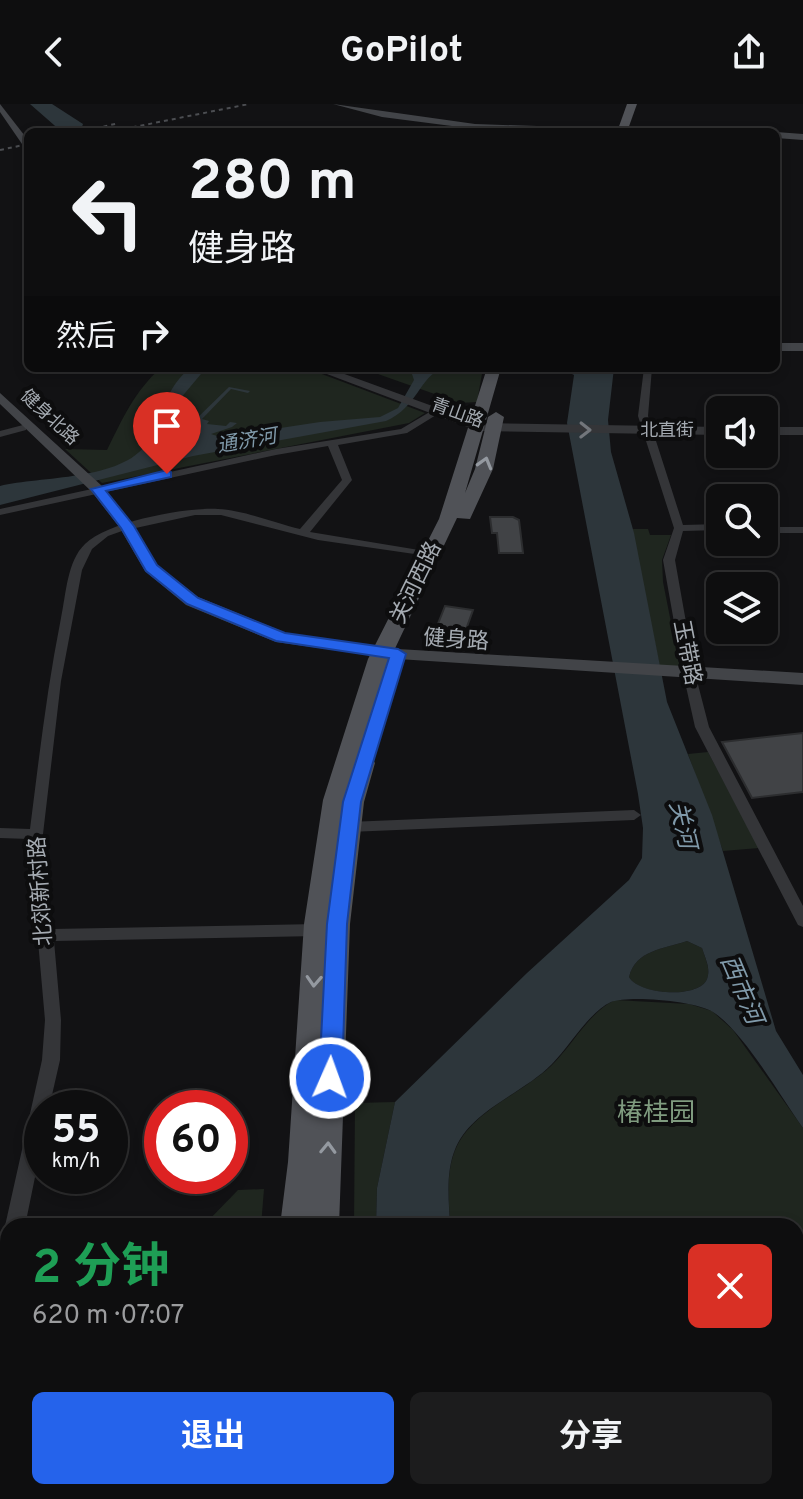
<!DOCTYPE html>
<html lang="zh">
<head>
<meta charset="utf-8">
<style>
  body { margin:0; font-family:Overpass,"Noto Sans SC",sans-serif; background:#1c1c1d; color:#f1f3f6; height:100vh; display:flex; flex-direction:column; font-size:30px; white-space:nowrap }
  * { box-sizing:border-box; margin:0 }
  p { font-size:26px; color:#9b9c9e }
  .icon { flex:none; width:44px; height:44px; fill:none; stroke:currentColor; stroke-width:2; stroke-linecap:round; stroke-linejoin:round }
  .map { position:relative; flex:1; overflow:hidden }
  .sheet { position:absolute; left:0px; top:1114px; width:804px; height:282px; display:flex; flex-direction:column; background:#0e0e0f; border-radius:24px 24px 0 0; box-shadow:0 4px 12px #0003,0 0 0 2px #2e2e2f }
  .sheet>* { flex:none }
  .hud { position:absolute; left:24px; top:24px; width:756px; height:244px; border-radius:12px; box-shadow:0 4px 12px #0003,0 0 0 2px #2e2e2f; background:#0e0e0f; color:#f1f3f6; overflow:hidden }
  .fabs { position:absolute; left:706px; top:292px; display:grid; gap:16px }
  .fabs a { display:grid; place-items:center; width:72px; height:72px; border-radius:12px; background:#0e0e0f; box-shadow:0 4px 12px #0003,0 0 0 2px #2e2e2f; font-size:40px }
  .speed { position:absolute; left:24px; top:986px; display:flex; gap:16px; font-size:40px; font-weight:700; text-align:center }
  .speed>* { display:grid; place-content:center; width:104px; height:104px; border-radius:50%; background:#0e0e0f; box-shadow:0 4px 12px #0003,0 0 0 2px #2e2e2f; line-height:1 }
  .speed small { font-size:20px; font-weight:400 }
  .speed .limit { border:12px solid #d22; background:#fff; color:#111 }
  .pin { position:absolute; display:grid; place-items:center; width:68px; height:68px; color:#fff; margin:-82px -34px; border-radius:50% 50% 50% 0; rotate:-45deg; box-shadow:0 0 8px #0007 }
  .pin .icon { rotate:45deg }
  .me { position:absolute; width:88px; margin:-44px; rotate:2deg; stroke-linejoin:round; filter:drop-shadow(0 0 6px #0008) }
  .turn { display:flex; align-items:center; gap:28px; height:168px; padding:0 32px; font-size:36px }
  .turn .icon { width:104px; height:104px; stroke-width:2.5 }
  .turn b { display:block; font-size:56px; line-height:68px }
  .then { display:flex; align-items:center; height:76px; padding:0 32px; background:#0003; gap:16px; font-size:30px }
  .round { display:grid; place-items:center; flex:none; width:84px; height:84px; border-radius:12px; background:#1c1c1d }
  .overview { display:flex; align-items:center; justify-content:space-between; height:136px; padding:0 32px }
  h1 { font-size:48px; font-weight:700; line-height:60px; color:#1e9e55 }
  .cta { display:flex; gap:16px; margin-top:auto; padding:16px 32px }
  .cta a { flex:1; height:92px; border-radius:12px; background:#2563eb; color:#fff; font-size:32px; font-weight:700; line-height:92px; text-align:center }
  .cta a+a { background:#1c1c1d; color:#f1f3f6 }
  header { display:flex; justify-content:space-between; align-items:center; height:104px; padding:0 32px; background:#0e0e0f; font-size:36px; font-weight:700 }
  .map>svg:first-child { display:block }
  .green { fill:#1f261f }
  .water { fill:#2d363b; fill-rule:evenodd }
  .building { fill:#414346; stroke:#2c2d2f; stroke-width:2 }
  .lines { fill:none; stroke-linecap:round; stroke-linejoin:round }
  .minor { fill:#343538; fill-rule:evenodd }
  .tertiary { fill:#343538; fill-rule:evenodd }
  .secondary { fill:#424448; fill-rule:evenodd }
  .primary { fill:#505257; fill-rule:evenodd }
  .rail { stroke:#4b4d51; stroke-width:2; stroke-dasharray:4 4; stroke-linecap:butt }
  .oneway { stroke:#72767b }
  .oneway2 { stroke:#9499a0 }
  .route { fill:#2563eb; stroke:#184099; stroke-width:2 }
  .labels { text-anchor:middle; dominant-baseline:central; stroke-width:8; stroke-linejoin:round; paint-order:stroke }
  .far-street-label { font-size:18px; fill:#a5abb2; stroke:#0d0d0e }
  .far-water-label { font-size:20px; font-style:italic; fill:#809aaa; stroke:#0d0d0e }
  .street-label { font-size:22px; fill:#a5abb2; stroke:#0d0d0e }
  .water-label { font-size:24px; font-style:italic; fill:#809aaa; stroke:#0d0d0e }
  .near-park-label { font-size:26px; fill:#7f9b7f; stroke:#0d0d0e }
</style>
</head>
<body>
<header><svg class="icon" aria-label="back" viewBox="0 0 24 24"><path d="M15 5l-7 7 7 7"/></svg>GoPilot<svg class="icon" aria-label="share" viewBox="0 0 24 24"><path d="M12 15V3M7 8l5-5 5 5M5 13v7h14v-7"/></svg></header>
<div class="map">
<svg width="803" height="1395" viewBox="0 0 803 1395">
  <rect width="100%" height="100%" fill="#121214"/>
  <g class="green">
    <path d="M 161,264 L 306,264 L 425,309 L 409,319 L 102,379 L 65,345 L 107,346 C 122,316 135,286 161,264 Z"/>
    <polygon points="361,264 483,264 477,298 460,299"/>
    <polygon points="632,425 648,425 650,431 671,431 662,456 663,478 680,564 660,564"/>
    <polygon points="708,648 759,744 723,747 688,650"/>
    <path d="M 687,837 L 702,844 C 705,854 711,865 707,875 C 699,895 638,891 629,873 C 636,846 663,845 687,837 Z"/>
    <path d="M 615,896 L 689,900 L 712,907 L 733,926 L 803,1024 L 803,1241 L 796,1241 L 796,1122 L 450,1122 C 449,1095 445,1067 457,1042 C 475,1006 522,989 551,962 C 573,941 588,909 615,896 Z"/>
    <polygon points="395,998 377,1084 376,1122 354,1122 355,999"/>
    <polygon points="264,1085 261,1122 203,1122 238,1086"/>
    <polygon points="0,1377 8,1378 8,1388 59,1388 94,1395 0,1395"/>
  </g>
  <g class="water">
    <polygon points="30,0 52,0 83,20 80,28 62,28"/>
    <path d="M 191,264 L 206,264 L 180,295 L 174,316 L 193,318 L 229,283 L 250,287 L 248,289 L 231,285 L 202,315 L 209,317 L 207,320 L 226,322 L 230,318 L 237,319 L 232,323 L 211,330 L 220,333 L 320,318 L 380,313 L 398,304 L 414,276 L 412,270 L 401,264 L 443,264 C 419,273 418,303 386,317 L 193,352 L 0,401 L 0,382 C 40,372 122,377 147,339 C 163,314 165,282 191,264 Z"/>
    <path d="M 542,264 L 614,264 L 608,316 L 611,348 L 634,429 L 667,598 L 712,711 L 776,927 L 803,971 L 803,1024 C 781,993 743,927 713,908 C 696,897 629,891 611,898 C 590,907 569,943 552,960 C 524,989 473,1005 456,1043 C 445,1068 449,1096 450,1122 L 376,1122 L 377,1084 L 395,998 L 527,869 L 629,776 L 642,754 L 643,724 L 638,690 L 567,319 L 574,271 L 562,265 ZM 687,837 L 702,844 C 705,854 711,864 707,875 C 699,895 639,891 629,873 C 636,846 663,845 687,837 Z"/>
    <polygon points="369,1388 467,1388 468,1395 369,1395"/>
  </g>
  <g class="building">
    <polygon points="490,413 513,413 519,416 523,449 499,449 497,429 492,429"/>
    <polygon points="445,502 473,506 459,545 430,540"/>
    <polygon points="803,629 803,688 752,694 722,638"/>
  </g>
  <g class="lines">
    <g class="minor">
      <polygon points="644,264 652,264 648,312 683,421 720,420 720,426 683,427 675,456 695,569 709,623 803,802 803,823 798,821 695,623 683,569 663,456 674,424 638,312"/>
      <path d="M 433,306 L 441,308 L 407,329 L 338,341 L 352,376 L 310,428 L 431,448 L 435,449 L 435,453 L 318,436 L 221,411 L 195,411 L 122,427 L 108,432 L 92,445 L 82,466 L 61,577 L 43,730 L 52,825 L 317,820 L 323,822 L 325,826 L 323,830 L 317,832 L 54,837 L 61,916 L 60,956 L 49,1004 L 42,1004 L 42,1039 L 25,1122 L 8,1122 L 8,1128 L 5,1122 L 42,956 L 45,916 L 29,735 L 0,734 L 0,724 L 30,725 C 39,654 47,584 61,514 C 66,491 67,457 85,440 C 107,418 186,403 218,405 C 243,406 275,419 300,425 L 342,376 L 328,342 L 276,351 L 0,411 L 0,405 L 276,345 L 401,325 Z"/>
      <polygon points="23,321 26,322 26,326 0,333 0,327"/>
      <rect x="764" y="423" width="39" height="6"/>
      <polygon points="634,706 641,711 634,716 349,728 342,723 349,718"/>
      <polygon points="8,1143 8,1195 0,1200 0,1149"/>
    </g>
    <g class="tertiary">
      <polygon points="311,264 328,264 479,319 720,323 720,331 478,327"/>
      <rect x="764" y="323" width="39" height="8"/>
    </g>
    <g class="secondary">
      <polygon points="0,0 28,36 28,40 22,40 0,8"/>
      <polygon points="333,0 475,20 713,28 475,25 382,13"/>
      <polygon points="776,28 803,30 803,36 776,34"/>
      <rect x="776" y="239" width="27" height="8"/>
      <polygon points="0,289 102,382 132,419 157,461 198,493 286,529 398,545 803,569 803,581 398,555 276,538 186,501 145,467 120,424 92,388 0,300"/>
    </g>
    <g class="primary">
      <polygon points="627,0 637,0 627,28 617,28"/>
      <polygon points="487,264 501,264 465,389 475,365 488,313 496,308 504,313 493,365 470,415 457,414 390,555 360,652 371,653 375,659 364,698 350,820 339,1122 280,1122 288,1058 304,820 323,696 368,555 439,415"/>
      <polygon points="0,1238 8,1240 8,1276 0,1274"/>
      <polygon points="803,1262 803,1298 796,1299 796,1263"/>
      <polygon points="803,1324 803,1362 796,1363 796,1325"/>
      <polygon points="0,1330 8,1333 8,1371 0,1368"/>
      <polygon points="245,1388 283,1388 282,1395 244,1395"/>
      <rect x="285" y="1388" width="38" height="7"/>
    </g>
    <g class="rail">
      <polyline points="80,28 119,19"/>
      <polyline points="109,28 249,0"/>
      <polyline points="0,46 28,40"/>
    </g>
  </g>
  <defs><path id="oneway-chevron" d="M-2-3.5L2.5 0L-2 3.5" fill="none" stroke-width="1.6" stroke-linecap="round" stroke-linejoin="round" transform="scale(2)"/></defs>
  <use class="oneway" href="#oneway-chevron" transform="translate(585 326) rotate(1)"/>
  <g class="oneway2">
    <use href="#oneway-chevron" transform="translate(485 359) rotate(-74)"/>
    <use href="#oneway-chevron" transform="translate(314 877) rotate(93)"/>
    <use href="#oneway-chevron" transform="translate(328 1044) rotate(-88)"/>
  </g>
  <polygon class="route" points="167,366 171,368 171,373 106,387 134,422 157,461 198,494 285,529 398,545 406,550 361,698 347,820 342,974 338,981 330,983 322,981 319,974 327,820 343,698 389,554 276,537 187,500 146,467 121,424 91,385"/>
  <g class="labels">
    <g class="far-street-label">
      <text transform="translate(457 310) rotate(20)">青山路</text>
      <text transform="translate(49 314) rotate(43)">健身北路</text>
      <text x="667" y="327">北直街</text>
    </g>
    <g class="far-water-label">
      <text transform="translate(247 338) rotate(-10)">通济河</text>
    </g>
    <g class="street-label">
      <text transform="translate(417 479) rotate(-64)">关河西路</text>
      <text transform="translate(456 537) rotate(4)">健身路</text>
      <text transform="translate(686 549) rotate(79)">玉带路</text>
      <text transform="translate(42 787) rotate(-94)">北郊新村路</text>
    </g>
    <g class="water-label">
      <text transform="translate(681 721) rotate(77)">关河</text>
      <text transform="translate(740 886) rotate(67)">西市河</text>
    </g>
    <g class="near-park-label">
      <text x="656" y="1010">椿桂园</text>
    </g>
  </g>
</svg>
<div class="fabs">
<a><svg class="icon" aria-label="sound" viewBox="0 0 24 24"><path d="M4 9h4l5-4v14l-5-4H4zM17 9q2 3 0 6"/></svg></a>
<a><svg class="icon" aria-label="search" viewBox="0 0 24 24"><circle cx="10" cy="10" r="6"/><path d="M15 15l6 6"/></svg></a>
<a><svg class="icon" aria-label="layers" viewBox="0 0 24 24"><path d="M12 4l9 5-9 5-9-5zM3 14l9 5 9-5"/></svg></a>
</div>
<div class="speed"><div>55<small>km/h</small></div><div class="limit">60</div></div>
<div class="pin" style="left:167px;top:370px;background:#d93025"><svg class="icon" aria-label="arrive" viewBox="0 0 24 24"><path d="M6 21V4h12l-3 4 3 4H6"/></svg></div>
<svg class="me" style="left:330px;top:974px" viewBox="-20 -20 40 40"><circle r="17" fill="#2563eb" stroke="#fff" stroke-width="3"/><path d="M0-11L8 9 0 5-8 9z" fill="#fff"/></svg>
<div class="hud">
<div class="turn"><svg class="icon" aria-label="left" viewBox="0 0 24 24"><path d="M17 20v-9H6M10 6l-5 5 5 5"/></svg><div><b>280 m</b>健身路</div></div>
<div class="then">然后<svg class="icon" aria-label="right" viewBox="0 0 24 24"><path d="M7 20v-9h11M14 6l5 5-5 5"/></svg></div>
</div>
<section class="sheet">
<div class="overview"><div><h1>2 分钟</h1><p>620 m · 07:07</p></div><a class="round" style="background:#d93025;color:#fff"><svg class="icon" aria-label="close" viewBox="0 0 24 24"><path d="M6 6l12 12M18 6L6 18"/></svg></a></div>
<div class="cta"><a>退出</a><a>分享</a></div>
</section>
</div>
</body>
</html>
